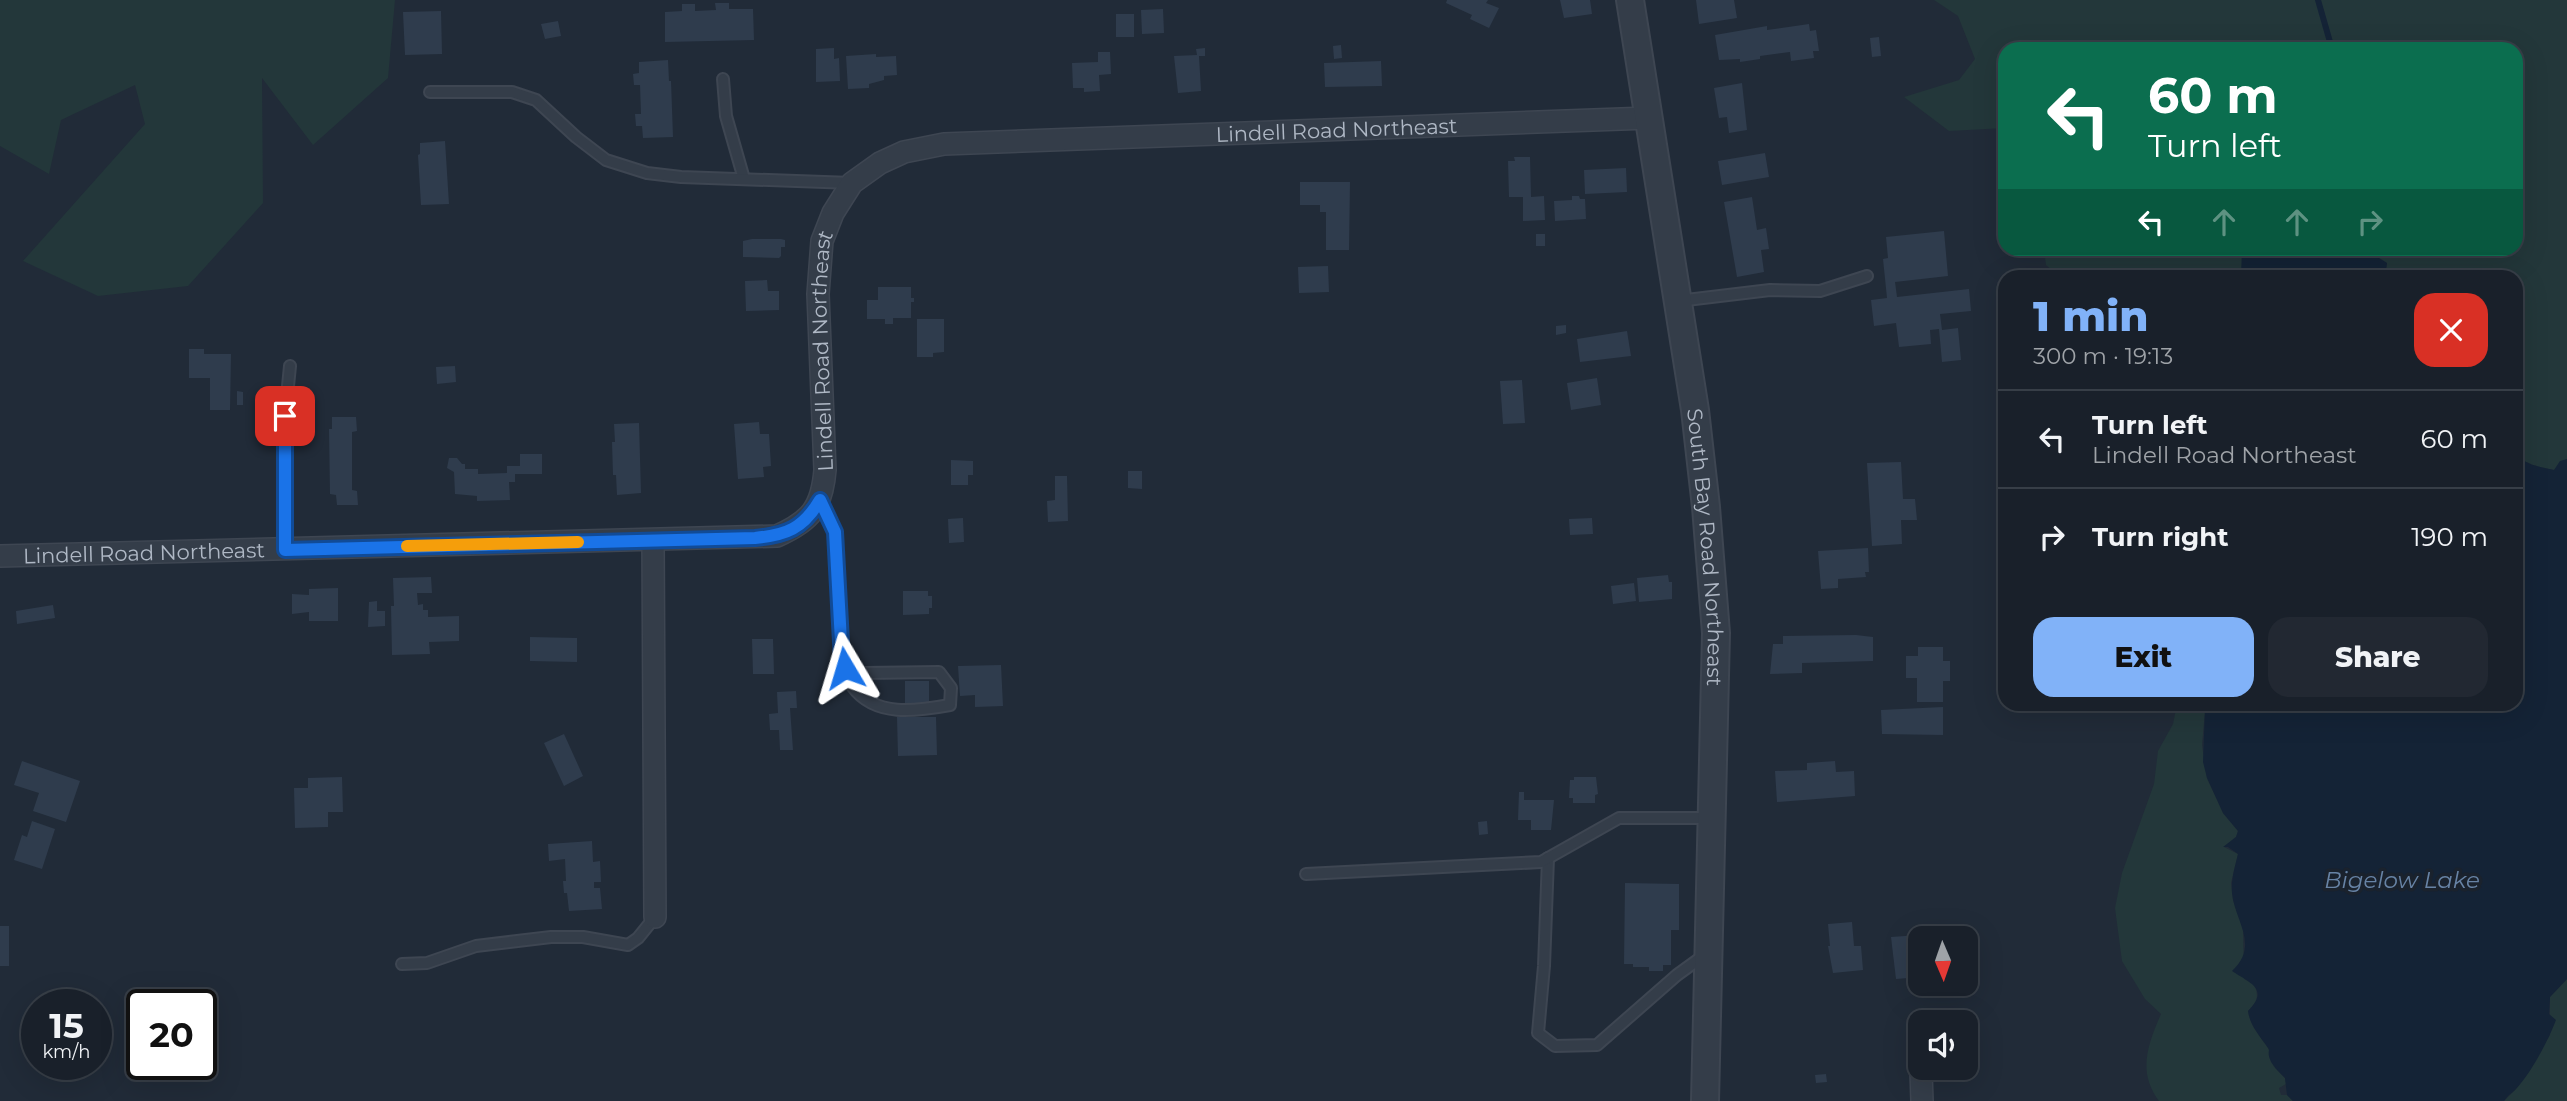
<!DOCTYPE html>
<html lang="en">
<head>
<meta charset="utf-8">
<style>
  body { margin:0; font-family:Montserrat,sans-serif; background:#222832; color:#f1f3f6; height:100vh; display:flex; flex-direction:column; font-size:26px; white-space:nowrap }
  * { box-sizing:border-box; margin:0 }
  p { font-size:23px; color:#9fa3a8 }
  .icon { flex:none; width:38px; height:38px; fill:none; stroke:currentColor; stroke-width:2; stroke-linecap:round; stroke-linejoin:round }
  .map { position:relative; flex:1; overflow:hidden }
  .drawer { position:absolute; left:1998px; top:270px; width:525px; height:441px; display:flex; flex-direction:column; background:#19202a; border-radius:21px; box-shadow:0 7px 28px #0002,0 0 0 2px #373e47 }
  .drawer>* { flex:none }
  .guide { position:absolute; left:1998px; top:42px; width:525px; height:214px; border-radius:21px; box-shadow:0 7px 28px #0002,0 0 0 2px #373e47; background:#0b6e4f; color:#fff; overflow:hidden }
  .needle { width:46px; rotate:178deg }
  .controls { position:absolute; left:1908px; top:926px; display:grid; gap:14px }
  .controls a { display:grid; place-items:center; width:70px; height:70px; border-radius:14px; background:#19202a; box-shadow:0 7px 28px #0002,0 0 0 2px #373e47; font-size:35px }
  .speed { position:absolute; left:21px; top:989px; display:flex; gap:14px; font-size:35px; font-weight:700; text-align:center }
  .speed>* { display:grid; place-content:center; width:91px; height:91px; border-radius:50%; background:#19202a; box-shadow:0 7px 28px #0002,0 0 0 2px #373e47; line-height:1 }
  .speed small { font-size:18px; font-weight:400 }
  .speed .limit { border:4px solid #111; border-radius:10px; background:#fff; color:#111 }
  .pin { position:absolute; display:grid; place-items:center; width:60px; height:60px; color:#fff; margin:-30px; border-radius:14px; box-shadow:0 4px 10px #0006 }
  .me { position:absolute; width:77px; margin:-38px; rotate:353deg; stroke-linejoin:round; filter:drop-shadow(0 0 5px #0008) }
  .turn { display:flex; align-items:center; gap:24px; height:147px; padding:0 35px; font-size:32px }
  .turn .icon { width:91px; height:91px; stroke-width:2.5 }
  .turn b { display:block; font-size:49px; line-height:60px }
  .lanes { display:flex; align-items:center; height:66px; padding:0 35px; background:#0003; justify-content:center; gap:35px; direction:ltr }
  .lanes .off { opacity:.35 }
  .round { display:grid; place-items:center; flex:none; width:74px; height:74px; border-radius:21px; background:#222832 }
  .summary { display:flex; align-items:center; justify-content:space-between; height:119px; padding:0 35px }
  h1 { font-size:42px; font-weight:800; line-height:52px; color:#81b2f8 }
  .primary-button { display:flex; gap:14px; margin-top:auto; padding:14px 35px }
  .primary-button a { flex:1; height:80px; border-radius:21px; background:#81b2f8; color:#111; font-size:28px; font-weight:800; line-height:80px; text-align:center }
  .primary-button a+a { background:#222832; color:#f1f3f6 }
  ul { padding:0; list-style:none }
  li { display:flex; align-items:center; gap:21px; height:98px; padding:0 35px; border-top:2px solid #373e47 }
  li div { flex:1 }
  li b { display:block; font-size:26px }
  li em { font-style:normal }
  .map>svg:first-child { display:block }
  .green { fill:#23373a }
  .water { fill:#142336 }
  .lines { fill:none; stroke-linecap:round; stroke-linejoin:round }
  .stream { stroke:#142336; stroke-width:6 }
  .building { fill:#2f3c4d }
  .service-casing { stroke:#3e4652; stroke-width:14 }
  .minor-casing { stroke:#3e4652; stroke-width:24 }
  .tertiary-casing { stroke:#3e4652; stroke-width:30 }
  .service { stroke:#343d49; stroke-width:10 }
  .minor { stroke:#343d49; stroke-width:21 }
  .tertiary { stroke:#343d49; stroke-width:26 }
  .route-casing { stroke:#114b97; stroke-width:18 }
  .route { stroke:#1a73e8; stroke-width:12 }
  .slow { stroke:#f59e0b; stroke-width:12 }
  .labels { text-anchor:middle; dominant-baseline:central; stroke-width:7; stroke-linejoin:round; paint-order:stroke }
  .street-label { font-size:21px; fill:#afb8c5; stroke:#1a222d }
  .water-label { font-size:23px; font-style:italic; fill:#6783a5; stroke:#1a222d }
</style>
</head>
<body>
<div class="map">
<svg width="2567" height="1101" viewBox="0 0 2567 1101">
  <rect width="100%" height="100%" fill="#212b38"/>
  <g class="green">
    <polygon points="0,0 395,0 388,78 313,145 262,78 263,203 188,286 98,296 23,261 145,124 135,85 61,120 49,174 0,146"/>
    <path d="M 1934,0 L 2567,0 L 2567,459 L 2554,470 C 2540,467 2526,465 2517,455 L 2516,276 L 2385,276 L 2387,263 L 2374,255 L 2373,249 L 2516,248 L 2516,49 L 2006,49 L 2005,128 L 1949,131 L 1904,97 L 1959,80 L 1975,59 L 1958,16 Z"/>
    <polygon points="2044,249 2242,249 2242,276 2059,276 2046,265"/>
    <path d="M 2177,704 L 2209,704 L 2205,711 L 2202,745 L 2207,778 L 2223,813 L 2238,831 L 2236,837 L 2224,847 L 2238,854 L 2231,883 L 2233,900 L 2243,928 L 2244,979 L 2254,984 C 2259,996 2258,1002 2248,1011 C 2250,1025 2259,1035 2266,1045 C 2271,1052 2268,1049 2269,1056 C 2271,1065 2279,1072 2285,1078 L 2286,1084 L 2279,1088 L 2281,1095 L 2287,1095 L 2293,1101 L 2159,1101 C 2137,1072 2148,1044 2161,1014 L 2145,999 L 2122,961 L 2115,908 L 2122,873 L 2154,784 L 2158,751 L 2173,724 Z"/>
    <polygon points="2567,979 2567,1101 2504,1101 2516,1089 2550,1035 2550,997"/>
  </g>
  <g class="water">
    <polygon points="2242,249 2373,249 2374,255 2387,263 2385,276 2241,276"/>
    <path d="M 2517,455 C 2526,465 2540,467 2554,470 L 2560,461 L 2567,459 L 2567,979 L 2550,997 L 2549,1014 L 2556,1020 C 2548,1041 2531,1073 2516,1089 C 2512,1093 2508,1095 2504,1101 L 2293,1101 L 2287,1095 L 2285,1078 C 2279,1072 2271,1065 2269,1056 C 2268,1049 2271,1052 2266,1045 C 2259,1035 2250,1025 2248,1011 C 2270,989 2250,983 2232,971 C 2260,945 2235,922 2232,893 C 2231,879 2235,867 2238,854 L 2228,847 L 2223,847 L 2236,837 L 2238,831 L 2223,813 L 2207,778 L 2203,762 L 2205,710 L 2209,704 L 2516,704 Z"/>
  </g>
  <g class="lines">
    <polyline class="stream" points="2318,0 2332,49"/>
  </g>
  <g class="building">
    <polygon points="1447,0 1488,0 1486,3 1499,8 1489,28 1470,19 1472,15 1446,3"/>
    <polygon points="1560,0 1590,0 1592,14 1564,18"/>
    <polygon points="1696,0 1734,0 1737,18 1699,24"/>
    <polygon points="715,3 729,3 729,9 753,9 754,40 665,42 665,12 682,11 682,4 695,4 695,11 716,10"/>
    <polygon points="1163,9 1164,33 1142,34 1141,10"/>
    <polygon points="441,11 442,54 405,55 403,12"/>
    <rect x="1116" y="14" width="18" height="23"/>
    <polygon points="558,21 561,36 545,39 541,24"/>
    <polygon points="1809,24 1810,31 1816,30 1819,51 1813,51 1814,58 1791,61 1790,52 1760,56 1760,59 1740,62 1740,59 1719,60 1715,35 1767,26 1767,30"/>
    <polygon points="1879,37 1881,56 1872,57 1870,38"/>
    <polygon points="1341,45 1342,58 1334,59 1333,46"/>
    <polygon points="834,48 834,59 839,58 840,81 816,82 816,49"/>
    <polygon points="1205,48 1205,56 1199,56 1201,91 1178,93 1174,56 1197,55 1196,49"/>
    <polygon points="1098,52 1110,52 1111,74 1099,75 1100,91 1084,92 1084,88 1073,88 1072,63 1098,62"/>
    <polygon points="876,54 876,57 896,56 897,75 884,76 884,80 869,84 869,88 848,89 846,56"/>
    <polygon points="668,60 669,81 671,81 673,137 643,138 642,126 636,126 635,114 641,114 640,85 634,85 633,74 639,73 639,62"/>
    <polygon points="1381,61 1382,86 1325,87 1324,63"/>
    <polygon points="1742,83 1747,130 1729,133 1727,117 1719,118 1714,88"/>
    <polygon points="445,141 449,204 421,205 418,155 420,154 420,143"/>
    <polygon points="1765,153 1769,177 1722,185 1718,161"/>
    <polygon points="1514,157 1530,157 1531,197 1544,196 1545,220 1523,221 1523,197 1509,197 1508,161 1515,161"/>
    <polygon points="1626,168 1627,192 1585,194 1584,170"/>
    <polygon points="1300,182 1350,182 1349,250 1326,250 1326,212 1320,212 1320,205 1300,205"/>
    <polygon points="1572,196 1579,196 1580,199 1585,199 1586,219 1555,221 1554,201 1572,200"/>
    <polygon points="1752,197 1757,230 1766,228 1769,249 1761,250 1764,272 1737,277 1724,202"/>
    <polygon points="1944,231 1948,276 1895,282 1897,297 1969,289 1971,311 1940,314 1942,330 1958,328 1961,360 1942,362 1939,329 1930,330 1931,344 1899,347 1896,323 1874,326 1871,300 1887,298 1883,259 1888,258 1886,237"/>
    <rect x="1536" y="234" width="9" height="12"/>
    <polygon points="752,239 781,239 785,240 785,247 781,247 781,256 779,258 743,257 743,241"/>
    <polygon points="1328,266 1329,292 1299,293 1298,267"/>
    <polygon points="767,280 768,291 779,291 779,310 746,311 745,281"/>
    <polygon points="878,287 911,287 911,298 914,298 914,302 911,302 911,318 893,318 893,324 885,324 885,319 867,319 867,300 878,300"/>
    <polygon points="917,319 944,319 944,352 933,353 933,357 917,357"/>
    <polygon points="1566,325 1566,333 1556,335 1556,326"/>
    <polygon points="1627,331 1631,356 1580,362 1577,339"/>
    <polygon points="189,349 204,349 204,354 231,354 230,410 210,410 210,378 189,378"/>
    <polygon points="455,366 456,382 437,384 436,367"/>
    <polygon points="1597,378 1601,405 1571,410 1567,383"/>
    <polygon points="1522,380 1525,423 1503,424 1500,381"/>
    <polygon points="237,391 243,392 243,405 237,405"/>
    <polygon points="332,417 356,417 357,431 352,432 352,490 357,491 358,505 337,505 336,495 330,494 329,429 332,429"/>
    <polygon points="759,422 760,434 769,434 771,466 763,467 764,477 738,479 734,424"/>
    <polygon points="639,423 641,493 617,495 616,475 613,475 612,442 615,442 614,424"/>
    <polygon points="520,454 542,454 542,474 515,474 515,482 509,482 510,500 477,501 477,496 455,494 454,472 447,468 449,458 457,458 462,464 465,464 465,469 478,469 478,474 507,473 507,466 520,466"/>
    <polygon points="951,460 973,461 973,475 968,475 968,485 951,485"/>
    <polygon points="1901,462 1903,499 1915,499 1917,520 1901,520 1902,544 1872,546 1867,463"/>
    <polygon points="1128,471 1142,471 1142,489 1128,488"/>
    <polygon points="1055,476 1067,476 1068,521 1048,522 1047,501 1055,500"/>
    <polygon points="963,518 964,542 949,543 948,519"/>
    <polygon points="1592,518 1593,534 1570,535 1569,519"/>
    <polygon points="1868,548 1869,572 1865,572 1866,577 1838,579 1838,588 1821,589 1818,551"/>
    <polygon points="1668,575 1669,582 1672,582 1672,599 1639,602 1637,578"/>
    <polygon points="431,577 432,593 417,593 418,605 423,604 423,610 428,610 428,617 459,616 459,641 429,642 430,654 392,655 391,606 394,606 393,578"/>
    <polygon points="1634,583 1636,601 1613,604 1611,586"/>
    <polygon points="338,588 338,621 309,621 309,612 292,614 292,594 309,595 309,589"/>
    <polygon points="903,591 928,591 928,596 932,596 932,608 929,608 929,614 903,615"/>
    <polygon points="377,601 377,611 385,611 385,626 368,627 369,602"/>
    <polygon points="53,605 55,618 17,624 16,611"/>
    <polygon points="1856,635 1873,637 1873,661 1802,663 1802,673 1770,674 1773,644 1783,644 1783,636"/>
    <polygon points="530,637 577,638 577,662 530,661"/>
    <polygon points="752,639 773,639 774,674 753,674"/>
    <polygon points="1918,647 1943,647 1943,661 1950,661 1950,681 1943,681 1943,702 1917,702 1917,678 1906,678 1906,656 1918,656"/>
    <polygon points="1001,665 1003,706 975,707 975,695 960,696 958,666"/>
    <rect x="905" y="681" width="24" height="23"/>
    <polygon points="796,691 797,708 790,708 793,750 780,750 779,730 770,730 769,714 778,713 777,692"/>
    <polygon points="1943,707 1943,735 1882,734 1881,710"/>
    <polygon points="897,717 936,717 937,755 898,756"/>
    <polygon points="564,734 583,776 564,786 544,743"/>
    <polygon points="22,761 80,781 66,822 33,811 39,793 14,785"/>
    <polygon points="1835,761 1836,772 1854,771 1855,796 1777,802 1775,771 1807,770 1807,763"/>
    <polygon points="342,777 343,812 328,812 328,827 295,828 294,788 308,788 308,778"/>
    <polygon points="1574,777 1596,777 1598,794 1595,795 1595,803 1573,803 1573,798 1569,798 1570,780 1574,780"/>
    <polygon points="1519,792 1524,792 1524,800 1554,800 1551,830 1531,830 1531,820 1518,820"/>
    <polygon points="32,821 55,829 42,869 14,860 22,835 27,837"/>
    <polygon points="1487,821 1488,834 1479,835 1478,822"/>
    <polygon points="592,841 593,862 600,861 601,882 594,882 594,888 600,888 602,909 569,911 567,893 564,893 563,881 566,881 565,859 549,861 548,844"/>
    <polygon points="1625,883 1679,884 1679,930 1671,930 1671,965 1663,965 1663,971 1649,971 1649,967 1633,967 1633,964 1624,964"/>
    <polygon points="1852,922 1854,946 1861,946 1863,970 1833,973 1828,946 1830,946 1828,924"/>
    <rect x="0" y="926" width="9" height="40"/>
    <polygon points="1919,935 1920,977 1896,979 1891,937"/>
    <polygon points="1826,1074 1827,1082 1816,1083 1815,1075"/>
  </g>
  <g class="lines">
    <defs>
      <g id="service">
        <polyline points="723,79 726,116 744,179"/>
        <polyline points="430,92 512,92 536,100 576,137 606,160 647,173 681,177 852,183"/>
        <polyline points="1678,301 1770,290 1820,291 1867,276"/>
        <path d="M 820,500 L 835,532 L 843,660 C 845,668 847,680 852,686 C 875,718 917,711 950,705 L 951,688 L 939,672 L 864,673 L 845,668"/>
        <polyline points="285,550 285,416 290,366"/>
        <polyline points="1548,858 1544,966 1538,1033 1555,1046 1597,1045 1677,975 1706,954"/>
        <polyline points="1306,874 1541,862 1619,818 1711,818"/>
        <polyline points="402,964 427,963 476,946 551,937 583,937 628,945 638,938 655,917"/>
      </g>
      <g id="minor">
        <polyline points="653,540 655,917"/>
        <path id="s1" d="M 0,556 L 777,536 C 811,521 822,507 825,470 L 818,294 L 822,241 L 833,213 L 852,183 L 880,163 L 904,152 L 944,144 L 1649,118"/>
        <polyline points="1921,1071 1922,1101"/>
      </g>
      <g id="tertiary">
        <path id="s2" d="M 1630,0 L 1695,410 L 1706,507 L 1716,633 L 1705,1101"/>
      </g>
    </defs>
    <use href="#service" class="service-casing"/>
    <use href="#minor" class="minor-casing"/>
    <use href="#tertiary" class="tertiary-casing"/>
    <use href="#service" class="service"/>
    <use href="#minor" class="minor"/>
    <use href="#tertiary" class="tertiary"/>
  </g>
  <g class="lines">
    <defs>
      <path id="route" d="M 285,416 L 285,550 L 755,538 C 786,535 803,529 820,500 L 835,532 L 842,660 L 845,668"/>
    </defs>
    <use href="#route" class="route-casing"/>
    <use href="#route" class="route"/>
    <polyline class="slow" points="407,546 578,542"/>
  </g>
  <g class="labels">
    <g class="street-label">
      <text stroke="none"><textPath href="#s1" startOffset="1654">Lindell Road Northeast</textPath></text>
      <text stroke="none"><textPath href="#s1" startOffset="984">Lindell Road Northeast</textPath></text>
      <text stroke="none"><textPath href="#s2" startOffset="553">South Bay Road Northeast</textPath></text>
      <text stroke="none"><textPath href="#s1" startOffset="144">Lindell Road Northeast</textPath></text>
    </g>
    <g class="water-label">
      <text x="2402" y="880">Bigelow Lake</text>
    </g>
  </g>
</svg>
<div class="controls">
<a><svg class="needle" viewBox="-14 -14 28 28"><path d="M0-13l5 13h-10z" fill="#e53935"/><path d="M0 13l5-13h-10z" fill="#9fa3a8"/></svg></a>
<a><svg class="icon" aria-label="sound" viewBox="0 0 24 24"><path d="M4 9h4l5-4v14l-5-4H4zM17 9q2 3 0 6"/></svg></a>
</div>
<div class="speed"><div>15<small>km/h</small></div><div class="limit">20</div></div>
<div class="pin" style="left:285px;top:416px;background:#d93025"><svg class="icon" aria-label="arrive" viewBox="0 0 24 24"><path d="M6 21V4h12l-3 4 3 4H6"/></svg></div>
<svg class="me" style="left:845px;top:668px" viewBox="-20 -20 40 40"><path d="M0-17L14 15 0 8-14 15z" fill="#1a73e8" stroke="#fff" stroke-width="4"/></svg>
<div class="guide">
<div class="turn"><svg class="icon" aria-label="left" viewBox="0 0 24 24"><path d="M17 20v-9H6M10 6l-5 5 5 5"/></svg><div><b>60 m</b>Turn left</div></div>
<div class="lanes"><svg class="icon" aria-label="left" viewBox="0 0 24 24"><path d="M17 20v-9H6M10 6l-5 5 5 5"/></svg><svg class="icon off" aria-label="ahead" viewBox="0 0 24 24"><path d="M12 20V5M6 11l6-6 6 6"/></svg><svg class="icon off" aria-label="ahead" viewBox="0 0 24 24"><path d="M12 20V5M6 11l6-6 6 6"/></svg><svg class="icon off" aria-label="right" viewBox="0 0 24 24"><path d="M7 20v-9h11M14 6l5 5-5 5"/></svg></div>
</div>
<section class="drawer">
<div class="summary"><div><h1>1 min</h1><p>300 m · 19:13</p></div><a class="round" style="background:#d93025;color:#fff"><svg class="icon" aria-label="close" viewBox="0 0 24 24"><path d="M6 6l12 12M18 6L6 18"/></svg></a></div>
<ul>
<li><svg class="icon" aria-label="left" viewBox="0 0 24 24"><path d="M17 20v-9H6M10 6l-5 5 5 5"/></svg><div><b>Turn left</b><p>Lindell Road Northeast</p></div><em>60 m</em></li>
<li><svg class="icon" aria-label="right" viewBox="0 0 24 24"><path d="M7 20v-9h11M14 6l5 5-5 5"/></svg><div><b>Turn right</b></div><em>190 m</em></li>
</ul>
<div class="primary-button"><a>Exit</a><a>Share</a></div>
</section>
</div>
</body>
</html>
